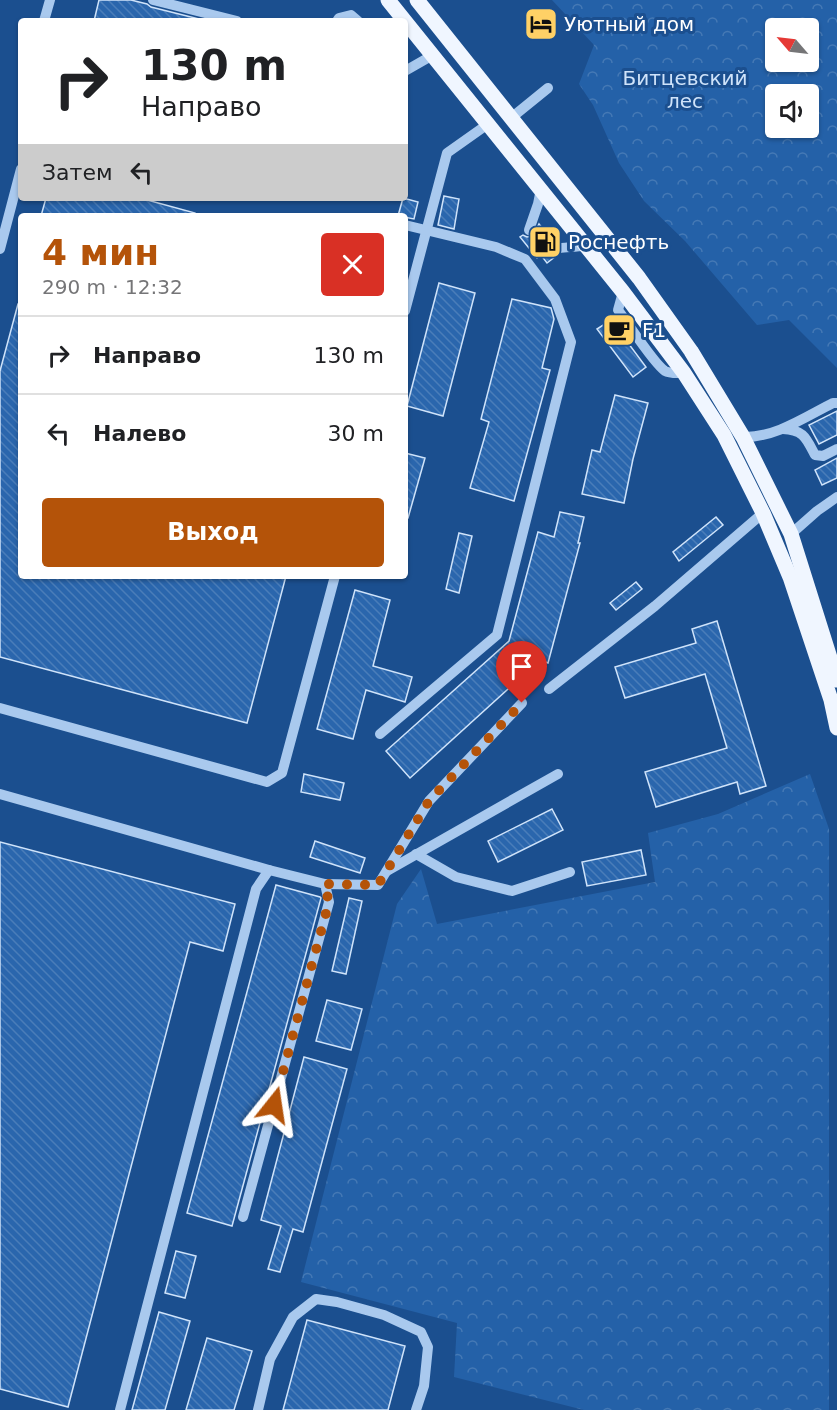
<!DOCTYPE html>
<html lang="ru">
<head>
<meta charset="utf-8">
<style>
  body { margin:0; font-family:"DejaVu Sans",sans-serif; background:#f2f2f2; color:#202124; height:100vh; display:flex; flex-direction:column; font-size:22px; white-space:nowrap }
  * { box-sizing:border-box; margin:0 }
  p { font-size:20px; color:#757577 }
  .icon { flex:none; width:33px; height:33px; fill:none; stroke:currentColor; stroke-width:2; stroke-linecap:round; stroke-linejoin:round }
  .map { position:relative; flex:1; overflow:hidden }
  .drawer { position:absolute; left:18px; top:213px; width:390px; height:366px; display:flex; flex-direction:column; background:#fff; border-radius:6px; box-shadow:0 2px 4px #0004 }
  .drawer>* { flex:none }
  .top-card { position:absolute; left:18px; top:18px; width:390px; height:183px; border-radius:6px; box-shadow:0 2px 4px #0004; background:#fff; color:#202124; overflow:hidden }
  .needle { width:39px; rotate:298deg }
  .tools { position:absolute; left:765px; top:18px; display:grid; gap:12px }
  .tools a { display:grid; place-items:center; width:54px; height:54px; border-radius:6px; background:#fff; box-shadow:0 2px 4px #0004; font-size:30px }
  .pin { position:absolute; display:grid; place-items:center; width:51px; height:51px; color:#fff; margin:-62px -26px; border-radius:50% 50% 50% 0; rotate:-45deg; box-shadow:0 0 6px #0007 }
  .pin .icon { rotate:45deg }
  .me { position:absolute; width:66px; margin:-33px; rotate:15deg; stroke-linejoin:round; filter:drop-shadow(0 0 4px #0008) }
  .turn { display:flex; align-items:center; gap:21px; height:126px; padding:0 24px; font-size:27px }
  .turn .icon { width:78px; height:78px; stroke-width:2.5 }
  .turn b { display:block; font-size:42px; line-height:51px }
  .then { display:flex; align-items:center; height:57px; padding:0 24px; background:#0003; gap:12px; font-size:22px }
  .round { display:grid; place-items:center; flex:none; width:63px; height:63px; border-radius:6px; background:#f2f2f2 }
  .head { display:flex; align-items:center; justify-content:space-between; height:102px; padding:0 24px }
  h1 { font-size:36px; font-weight:600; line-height:45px; color:#b45309 }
  .primary-button { display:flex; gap:12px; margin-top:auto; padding:12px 24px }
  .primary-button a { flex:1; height:69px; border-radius:6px; background:#b45309; color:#fff; font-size:24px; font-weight:600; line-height:69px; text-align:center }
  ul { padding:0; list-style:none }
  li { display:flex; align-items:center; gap:18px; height:78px; padding:0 24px; border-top:2px solid #e0e0e0 }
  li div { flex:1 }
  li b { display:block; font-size:22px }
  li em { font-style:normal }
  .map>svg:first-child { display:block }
  .forest { fill:url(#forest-crowns); fill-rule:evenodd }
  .building { fill:url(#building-back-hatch); stroke:#cfe3fa; stroke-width:1.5 }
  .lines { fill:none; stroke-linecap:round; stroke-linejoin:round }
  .minor-tunnel { stroke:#3d69a0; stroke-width:10; stroke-dasharray:10 5; stroke-linecap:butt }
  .minor { stroke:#a9c9ee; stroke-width:10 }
  .major { stroke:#f0f6ff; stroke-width:15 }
  .route { stroke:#b45309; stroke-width:10; stroke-dasharray:0 18 }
  .labels { text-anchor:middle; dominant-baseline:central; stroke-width:6; stroke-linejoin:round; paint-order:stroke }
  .poi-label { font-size:20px; fill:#fff; stroke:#1b4f8f; text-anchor:start }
  .park-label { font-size:20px; fill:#cfe3fa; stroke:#1b4f8f }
</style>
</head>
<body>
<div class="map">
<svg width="837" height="1410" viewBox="0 0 837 1410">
  <defs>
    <pattern id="forest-crowns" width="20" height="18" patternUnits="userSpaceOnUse" patternTransform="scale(1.5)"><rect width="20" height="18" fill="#2461a8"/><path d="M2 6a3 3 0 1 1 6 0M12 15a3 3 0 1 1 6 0" fill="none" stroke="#4579b5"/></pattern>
    <pattern id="building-back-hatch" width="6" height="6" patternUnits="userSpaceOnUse" patternTransform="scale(1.5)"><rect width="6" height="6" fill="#2a66ad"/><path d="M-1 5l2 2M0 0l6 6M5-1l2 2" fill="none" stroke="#4a7db9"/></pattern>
  </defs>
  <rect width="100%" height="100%" fill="#1b4f8f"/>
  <g class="forest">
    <path d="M 552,0 L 837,0 L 837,368 L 789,320 L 757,325 L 685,241 L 644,201 L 619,163 L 593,105 L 579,84 L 594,45 ZM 776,28 L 808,28 L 808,62 L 776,62 ZM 776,94 L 808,94 L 808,128 L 776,128 Z"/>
    <polygon points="810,774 829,829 829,1410 584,1410 454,1377 457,1323 301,1282 397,904 421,869 437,924 655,882 648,833 718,814"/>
  </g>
  <g class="building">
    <polygon points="99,0 131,0 147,4 151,7 199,19 198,21 94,21"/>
    <polygon points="444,196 459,199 454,229 438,225"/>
    <polygon points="46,198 140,198 195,213 195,216 41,216"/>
    <polygon points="403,198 418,202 414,219 398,216"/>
    <polygon points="539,224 552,241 544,244 544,252 549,255 556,256 547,263 541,255 537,258 520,237 523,235 527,237 533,236"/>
    <polygon points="439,283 475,293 443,416 407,406"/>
    <polygon points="512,299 551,308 554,319 542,368 550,370 514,501 470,488 489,422 481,419"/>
    <polygon points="18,304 21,304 21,576 286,576 247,723 0,657 0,371"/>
    <polygon points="611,320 646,367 633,377 597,329"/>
    <polygon points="615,395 648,403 633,459 624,503 582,494 592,450 600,452"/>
    <polygon points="837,411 837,435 819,444 809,425"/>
    <polygon points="405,453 425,458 408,518 405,518"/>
    <polygon points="837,458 837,478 822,485 815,470"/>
    <polygon points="560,512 584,517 578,543 580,543 548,663 540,660 410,778 386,751 509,641 538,532 554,537"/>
    <polygon points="716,517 723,525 679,561 673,552"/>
    <polygon points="459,533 472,536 459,593 446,589"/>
    <polygon points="636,582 642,589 616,610 610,603"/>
    <polygon points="355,590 390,600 373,666 412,677 405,702 366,690 353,739 317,729"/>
    <polygon points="717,621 766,786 740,794 737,782 656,807 645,772 727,748 705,674 625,698 615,667 696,643 692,629"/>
    <polygon points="304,774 344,783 340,800 301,792"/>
    <polygon points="552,809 563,830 498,862 488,841"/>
    <polygon points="315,841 365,858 360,873 310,857"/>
    <polygon points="0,842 235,904 223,951 190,942 68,1407 0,1389"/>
    <polygon points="641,850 646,875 587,886 582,862"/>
    <polygon points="276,885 320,897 321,898 232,1226 187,1213"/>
    <polygon points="349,898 362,901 346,974 332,971"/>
    <polygon points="327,1000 362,1009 351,1050 316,1041"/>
    <polygon points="304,1057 347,1069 303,1232 293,1229 280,1272 268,1269 281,1226 261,1220"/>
    <polygon points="176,1251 196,1256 185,1298 165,1293"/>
    <polygon points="159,1312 190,1321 165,1410 132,1410"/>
    <polygon points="307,1320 405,1346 388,1410 283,1410"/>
    <polygon points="207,1338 252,1351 234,1410 186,1410"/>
  </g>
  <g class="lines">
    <polyline class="minor-tunnel" points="529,230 550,248"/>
    <g class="minor">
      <polyline points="153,0 237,21"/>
      <polyline points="44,21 50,0"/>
      <polyline points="337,21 339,18 351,15 358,21"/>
      <polyline points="405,71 433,55"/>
      <polyline points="511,118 548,88"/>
      <polyline points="529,230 538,204 541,189"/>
      <path d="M 550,248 C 562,249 573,246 586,246"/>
      <polyline points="0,249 21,169"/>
      <path d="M 623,292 L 618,310 C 628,323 654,364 665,371 C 670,374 678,373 684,373"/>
      <polyline points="405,311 447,153 488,124"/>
      <path d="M 783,429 C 804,430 806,438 815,455 L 823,456 L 837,449"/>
      <path d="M 743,437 C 775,438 805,417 833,403 L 837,403"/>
      <polyline points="791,534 817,511 837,497"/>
      <polyline points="549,689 655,606 763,513"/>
      <polyline points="0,708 267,782 282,773 335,576"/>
      <polyline points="380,734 497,635 571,342 555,299 525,259 496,247 405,225"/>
      <polyline points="0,794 269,870"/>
      <polyline points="416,854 456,877 512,891 570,872"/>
      <polyline points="387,871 558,774"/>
      <polyline points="325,884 378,885 429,801 522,703"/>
      <polyline points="120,1410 256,889 269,870 325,884 329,902 243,1217"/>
      <polyline points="258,1410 270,1359 293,1317 316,1299 337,1302 384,1315 421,1332 428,1347 424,1386 416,1410"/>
    </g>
    <g class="major">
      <polyline points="388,0 623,292 684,373 724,435 763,513 790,577 831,700 837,728"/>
      <polyline points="417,0 639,278 691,351 743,437 791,534 837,680"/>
    </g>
  </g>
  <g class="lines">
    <polyline class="route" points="274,1105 329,902 324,884 378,885 429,801 522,703"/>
  </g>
  <defs>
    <symbol id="hotel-square" viewBox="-11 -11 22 22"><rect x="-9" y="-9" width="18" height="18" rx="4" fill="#ffd166" stroke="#1b4f8f"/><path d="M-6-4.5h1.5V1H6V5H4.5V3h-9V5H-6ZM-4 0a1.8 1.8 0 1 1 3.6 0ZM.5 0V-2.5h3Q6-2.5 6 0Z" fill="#111"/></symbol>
    <symbol id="fuel-square" viewBox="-11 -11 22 22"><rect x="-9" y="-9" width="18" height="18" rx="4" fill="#ffd166" stroke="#1b4f8f"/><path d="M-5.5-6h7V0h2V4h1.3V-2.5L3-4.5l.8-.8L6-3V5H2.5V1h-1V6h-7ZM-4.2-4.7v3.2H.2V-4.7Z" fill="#111"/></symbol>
    <symbol id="cafe-square" viewBox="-11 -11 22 22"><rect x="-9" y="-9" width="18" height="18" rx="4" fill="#ffd166" stroke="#1b4f8f"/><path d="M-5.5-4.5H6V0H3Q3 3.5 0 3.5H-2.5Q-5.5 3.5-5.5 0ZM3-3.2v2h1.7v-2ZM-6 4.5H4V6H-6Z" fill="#111"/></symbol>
  </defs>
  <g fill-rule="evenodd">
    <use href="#hotel-square" x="522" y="5" width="38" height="38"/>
    <use href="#fuel-square" x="526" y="223" width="38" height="38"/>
    <use href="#cafe-square" x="600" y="311" width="38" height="38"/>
  </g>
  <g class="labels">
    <g class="poi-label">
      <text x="564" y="24">Уютный дом</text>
      <text x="568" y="242">Роснефть</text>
      <text x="642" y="330">F1</text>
    </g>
    <g class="park-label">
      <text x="685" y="78">Битцевский<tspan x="685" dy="23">лес</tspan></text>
    </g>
  </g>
</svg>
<div class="tools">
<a><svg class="needle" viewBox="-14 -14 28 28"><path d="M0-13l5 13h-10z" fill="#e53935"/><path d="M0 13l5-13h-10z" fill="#757577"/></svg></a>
<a><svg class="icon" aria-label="sound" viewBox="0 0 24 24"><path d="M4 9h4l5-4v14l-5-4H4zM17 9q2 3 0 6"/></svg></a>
</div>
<div class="pin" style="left:522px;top:703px;background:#d93025"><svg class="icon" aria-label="arrive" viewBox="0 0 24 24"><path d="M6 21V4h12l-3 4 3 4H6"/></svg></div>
<svg class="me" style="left:274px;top:1105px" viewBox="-20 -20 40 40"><path d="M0-17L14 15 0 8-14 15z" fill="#b45309" stroke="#fff" stroke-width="4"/></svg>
<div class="top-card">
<div class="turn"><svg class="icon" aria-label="right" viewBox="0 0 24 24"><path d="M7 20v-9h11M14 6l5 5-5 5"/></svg><div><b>130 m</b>Направо</div></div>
<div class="then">Затем<svg class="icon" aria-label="left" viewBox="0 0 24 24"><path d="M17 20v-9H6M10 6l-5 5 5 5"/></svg></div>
</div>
<section class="drawer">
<div class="head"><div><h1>4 мин</h1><p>290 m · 12:32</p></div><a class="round" style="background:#d93025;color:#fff"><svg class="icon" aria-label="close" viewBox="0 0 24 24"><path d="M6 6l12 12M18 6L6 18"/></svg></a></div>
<ul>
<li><svg class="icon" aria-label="right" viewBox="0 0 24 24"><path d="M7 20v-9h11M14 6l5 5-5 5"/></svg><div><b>Направо</b></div><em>130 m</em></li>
<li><svg class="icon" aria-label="left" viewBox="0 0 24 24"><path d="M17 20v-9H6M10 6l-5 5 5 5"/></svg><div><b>Налево</b></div><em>30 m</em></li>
</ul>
<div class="primary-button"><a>Выход</a></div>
</section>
</div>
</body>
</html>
